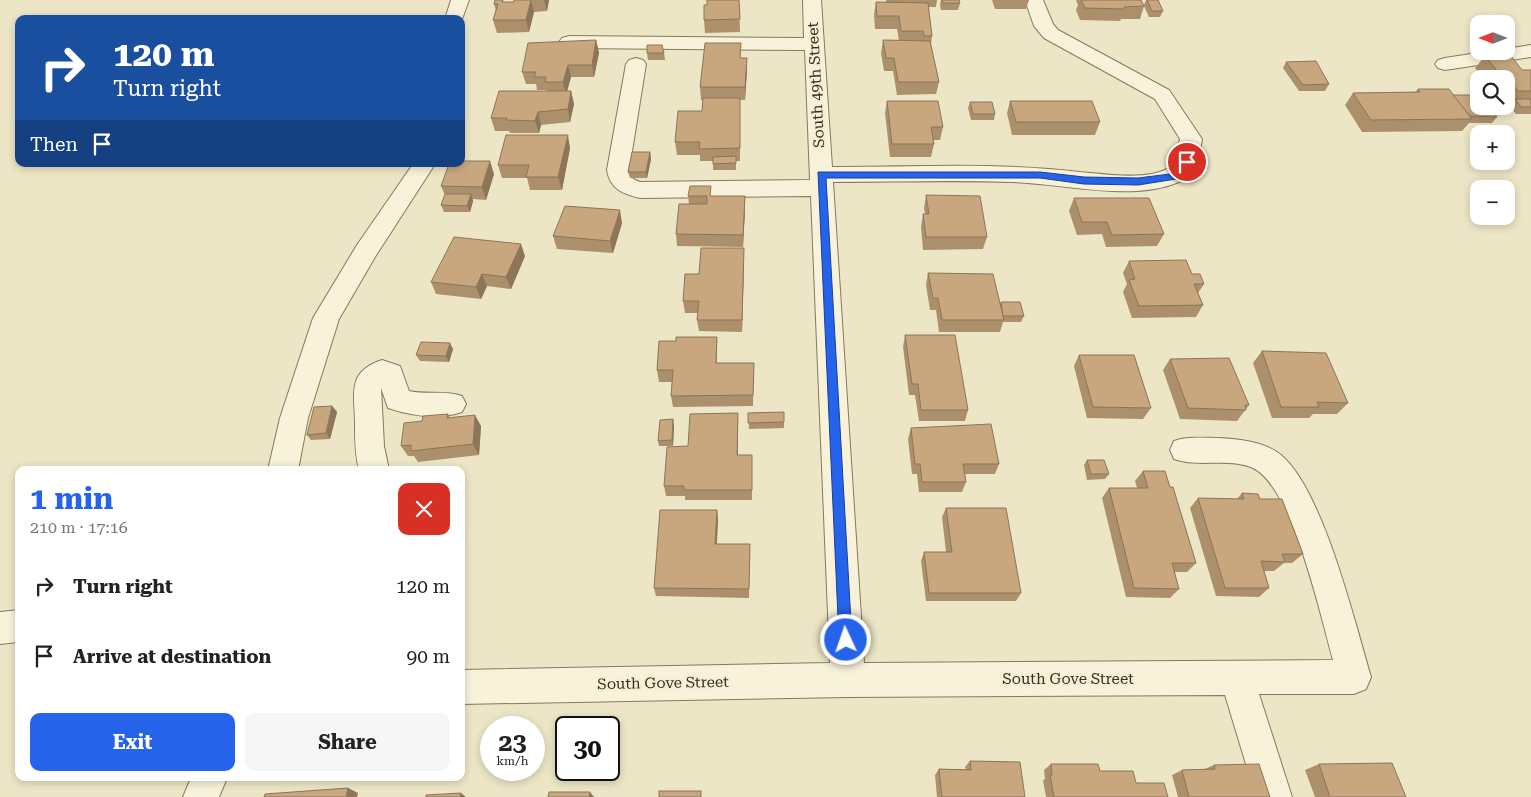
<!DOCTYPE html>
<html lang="en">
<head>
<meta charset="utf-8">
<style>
  body { margin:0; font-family:"Roboto Serif",serif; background:#f6f6f6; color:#222; height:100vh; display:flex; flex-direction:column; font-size:19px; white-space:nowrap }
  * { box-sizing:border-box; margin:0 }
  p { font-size:16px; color:#767676 }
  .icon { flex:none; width:28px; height:28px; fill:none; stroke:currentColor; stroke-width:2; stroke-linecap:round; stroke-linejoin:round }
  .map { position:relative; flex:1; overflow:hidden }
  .sheet { position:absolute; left:15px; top:466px; width:450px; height:315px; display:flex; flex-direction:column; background:#fff; border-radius:10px; box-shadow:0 2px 8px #0003 }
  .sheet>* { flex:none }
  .guide { position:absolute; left:15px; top:15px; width:450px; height:152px; border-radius:10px; box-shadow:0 2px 8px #0003; background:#1a4fa0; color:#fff; overflow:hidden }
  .needle { width:32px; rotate:270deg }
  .buttons { position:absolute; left:1470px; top:15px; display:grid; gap:10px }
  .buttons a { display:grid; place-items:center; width:45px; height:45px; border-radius:10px; background:#fff; box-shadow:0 2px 8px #0003; font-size:25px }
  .speed { position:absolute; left:480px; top:716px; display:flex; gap:10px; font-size:25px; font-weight:700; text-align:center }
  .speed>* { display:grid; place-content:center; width:65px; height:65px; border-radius:50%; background:#fff; box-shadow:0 2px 8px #0003; line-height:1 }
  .speed small { font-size:12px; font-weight:400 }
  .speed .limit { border:2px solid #111; border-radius:8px; background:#fff; color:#111 }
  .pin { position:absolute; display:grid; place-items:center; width:42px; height:42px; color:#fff; margin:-21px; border:2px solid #fff; border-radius:50%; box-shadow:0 1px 5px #0007 }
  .me { position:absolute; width:55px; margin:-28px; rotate:357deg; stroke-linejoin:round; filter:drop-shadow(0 0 4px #0008) }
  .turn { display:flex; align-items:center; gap:18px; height:105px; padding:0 15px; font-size:22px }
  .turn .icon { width:65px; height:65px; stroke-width:2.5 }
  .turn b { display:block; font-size:35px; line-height:42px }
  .then { display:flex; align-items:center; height:48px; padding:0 15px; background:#0003; gap:10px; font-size:19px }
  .round { display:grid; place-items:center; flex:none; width:52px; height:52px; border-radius:10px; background:#f6f6f6 }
  .summary { display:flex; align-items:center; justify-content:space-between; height:85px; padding:0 15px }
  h1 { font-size:30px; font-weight:700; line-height:38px; color:#2563eb }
  .cta { display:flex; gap:10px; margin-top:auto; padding:10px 15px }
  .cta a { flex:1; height:58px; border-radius:10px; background:#2563eb; color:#fff; font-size:20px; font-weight:700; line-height:58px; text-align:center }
  .cta a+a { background:#f6f6f6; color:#222 }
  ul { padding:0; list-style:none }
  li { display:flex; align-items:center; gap:15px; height:70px; padding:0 15px }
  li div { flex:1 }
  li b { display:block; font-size:19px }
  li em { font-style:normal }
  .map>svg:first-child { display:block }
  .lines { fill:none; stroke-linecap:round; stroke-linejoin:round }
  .minor-casing { stroke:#86795c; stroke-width:2 }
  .minor { fill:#f7f2d9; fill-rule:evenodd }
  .wall { fill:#ac906c }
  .shaded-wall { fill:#8c7558 }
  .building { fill:#c8a77e; stroke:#8c7558 }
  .route { fill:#2563eb; stroke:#184099 }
  .labels { text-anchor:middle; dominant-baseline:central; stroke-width:5; stroke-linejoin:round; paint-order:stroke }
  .street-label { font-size:15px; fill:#372e1f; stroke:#f4efd5 }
</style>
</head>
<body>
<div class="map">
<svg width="1531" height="797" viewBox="0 0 1531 797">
  <rect width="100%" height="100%" fill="#ece6c6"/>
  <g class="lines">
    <defs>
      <g id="minor">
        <polygon points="451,0 469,0 461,22 461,19 445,19"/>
        <path d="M 803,0 L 821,0 L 832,167 C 915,167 998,162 1080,172 C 1104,174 1153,182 1173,165 L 1180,139 L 1155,99 L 1044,38 L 1034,26 L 1025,0 L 1043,0 L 1053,24 L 1058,30 L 1169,90 L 1202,139 C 1200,154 1196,174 1181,181 C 1134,203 1062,183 1011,182 C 952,180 892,182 833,182 L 864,663 L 1333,660 C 1321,618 1293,487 1253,468 C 1229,457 1199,468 1174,459 L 1170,450 L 1174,441 C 1188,436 1204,438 1219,438 C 1239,439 1266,442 1281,455 C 1323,490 1355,623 1371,677 L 1366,689 L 1354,694 L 1259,694 L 1292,797 L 1256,797 L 1225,695 L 848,697 L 461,704 L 461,670 L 830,663 L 811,196 L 640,198 C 623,194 610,189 607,170 L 626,64 L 629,60 L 636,58 L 643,60 L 646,64 L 629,170 L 633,179 L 640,182 L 810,180 L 805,50 L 569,48 L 562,46 L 559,42 L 562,38 L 569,36 L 804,38 Z"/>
        <polygon points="1531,45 1531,57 1445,70 1438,68 1435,64 1438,60 1445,58 1490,51 1506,51 1506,49"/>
        <polygon points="413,164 435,164 375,257 339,319 308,418 298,470 268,470 280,418 313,318 357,245"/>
        <path d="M 382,360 L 400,366 L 409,391 C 427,395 445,390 462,396 L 466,404 L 462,412 C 438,420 412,416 388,408 L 381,388 L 384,446 L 389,470 L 359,470 C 355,454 355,439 355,424 C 355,393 346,372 382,360 Z"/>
        <polygon points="19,610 19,642 0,644 0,612"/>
        <polygon points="191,778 227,778 219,797 183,797"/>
      </g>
    </defs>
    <use href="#minor" class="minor-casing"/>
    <use href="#minor" class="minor"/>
  </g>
  <g class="wall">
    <polygon points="514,0 549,0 547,11 534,12 529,32 497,33 493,20 496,11 494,4 514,2"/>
    <polygon points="739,0 740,32 705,33 704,20"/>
    <polygon points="886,0 937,0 936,7 928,7 932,36 931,45 939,82 936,94 897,95 893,71 884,71 881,53 883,40 899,41 897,29 875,29 874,14 876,2 886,2"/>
    <polygon points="941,0 959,0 960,3 958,10 941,10 940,5"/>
    <polygon points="992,0 1029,0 1026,9 995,9"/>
    <polygon points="1076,0 1141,0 1144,5 1146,0 1158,0 1163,11 1160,17 1149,17 1144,6 1140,19 1121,19 1120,21 1080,20 1076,10 1078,5"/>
    <polygon points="596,40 599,53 594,77 571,77 567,91 571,91 574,104 570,122 541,125 539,133 510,133 509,131 495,131 491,118 547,91 547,90 537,90 536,84 526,84 522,72"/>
    <polygon points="647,53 664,53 665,60 648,60"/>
    <polygon points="1485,56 1522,70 1531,70 1531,114 1516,114 1510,106 1511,104 1508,104 1506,102 1506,79 1484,79 1475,68"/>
    <polygon points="741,58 747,70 745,100 740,100 740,161 736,161 736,170 713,170 713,161 700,161 700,155 677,155 675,142 702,111 703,100 701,100 700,87"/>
    <polygon points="1286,62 1329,84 1325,91 1299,91 1283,68"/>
    <polygon points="1418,89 1453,95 1497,117 1492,123 1469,123 1462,131 1362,132 1345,105 1353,93 1415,92"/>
    <polygon points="887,101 943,127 940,140 933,140 934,144 931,157 890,157 885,113"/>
    <polygon points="1010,101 1100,122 1095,135 1012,135 1007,113"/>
    <polygon points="970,102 995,114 994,120 971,120 968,108"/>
    <polygon points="570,148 562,190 530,190 527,178 502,178 498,165"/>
    <polygon points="650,152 651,159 647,178 630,178 628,172"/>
    <polygon points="494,174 486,200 473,199 473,201 470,212 444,212 441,205 445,195 441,186"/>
    <polygon points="926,195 987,237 983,249 923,250 921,227 923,214 925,214 924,208"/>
    <polygon points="688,196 745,196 745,209 743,247 677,246 676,234 689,204"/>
    <polygon points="1074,198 1164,234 1157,246 1106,247 1102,234 1077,235 1069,211"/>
    <polygon points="622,223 613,253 557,249 553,236"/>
    <polygon points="525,256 511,289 487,286 481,299 436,294 431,282"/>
    <polygon points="744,260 742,332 699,331 697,320 698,313 685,313 683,301 699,274"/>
    <polygon points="1129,261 1192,274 1204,284 1198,293 1203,305 1196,317 1132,318 1123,292 1127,284 1123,273"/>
    <polygon points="928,273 1000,304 1001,302 1024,316 1021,322 1003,322 1000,332 939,332 936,310 930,310 926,285"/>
    <polygon points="905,335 968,410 965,421 919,421 915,395 909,395 903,347"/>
    <polygon points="717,337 717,363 754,363 753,406 673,407 671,396 672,382 659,382 657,370 676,341"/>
    <polygon points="453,349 449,362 420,361 416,355"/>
    <polygon points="1262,351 1348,403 1337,414 1313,414 1309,418 1272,418 1253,363"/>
    <polygon points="1079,355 1151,408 1143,419 1087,418 1074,366"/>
    <polygon points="1170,359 1249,405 1237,421 1180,419 1163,370"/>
    <polygon points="332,406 337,412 330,439 311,440 307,435"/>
    <polygon points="784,412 784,428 749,429 748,413"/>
    <polygon points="738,413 738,455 752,455 752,500 685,500 685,496 666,496 664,486 688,446"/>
    <polygon points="448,414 450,418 481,426 479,455 418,462 414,456 408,456 401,446 422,421"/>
    <polygon points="674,425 673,446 659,446 658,441"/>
    <polygon points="911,428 999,464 995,474 964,474 966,482 962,492 919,492 917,474 912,474 908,439"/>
    <polygon points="1087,460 1109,474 1105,479 1087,480 1084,465"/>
    <polygon points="1143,471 1170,487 1196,563 1187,572 1174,572 1179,589 1170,598 1126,597 1102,498 1109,488 1137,488 1135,481"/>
    <polygon points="1242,493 1260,499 1303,554 1292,563 1284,563 1274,571 1264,571 1269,588 1259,597 1216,596 1190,508 1198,498 1237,499"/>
    <polygon points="946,508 1021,593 1016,601 926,601 921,561 924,552 946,552 942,517"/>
    <polygon points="717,510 718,520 717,544 750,544 749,598 656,596 654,588"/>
    <polygon points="970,761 1025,797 937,797 935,775 939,769 966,769 965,767"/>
    <polygon points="1051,764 1100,771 1136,783 1168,797 1046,797 1043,780 1045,779 1044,770"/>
    <polygon points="1319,764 1406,797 1315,797 1305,770"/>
    <polygon points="1214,765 1270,797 1178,797 1172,775 1182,770 1205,769"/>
  </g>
  <g class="shaded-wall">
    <polygon points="531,0 534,12 529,32 526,20"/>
    <polygon points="544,0 549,0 547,11"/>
    <polygon points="596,40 599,53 594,77 592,65"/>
    <polygon points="747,58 747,70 745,100 745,87"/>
    <polygon points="568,65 571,77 566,95 563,82"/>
    <polygon points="571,91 574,104 570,122 568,109"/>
    <polygon points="538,112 541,125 539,133 535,121"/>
    <polygon points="568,135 570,148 562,190 558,177"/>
    <polygon points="650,152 651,159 647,178 646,172"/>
    <polygon points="490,161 494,174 486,200 482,187"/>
    <polygon points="471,194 473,201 470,212 467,206"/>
    <polygon points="745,196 745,209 743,247 743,235"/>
    <polygon points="620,210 622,223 613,253 610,241"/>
    <polygon points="521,244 525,256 511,289 506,277"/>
    <polygon points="744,248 744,260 742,332 742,320"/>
    <polygon points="482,274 487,286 481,299 476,287"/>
    <polygon points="450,343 453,349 449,362 446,356"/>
    <polygon points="332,406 337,412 330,439 326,433"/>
    <polygon points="738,413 738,465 737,455"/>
    <polygon points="475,415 481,426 479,455 473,444"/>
    <polygon points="673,419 674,425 673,446 672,440"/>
    <polygon points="717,510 718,520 716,553 715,544"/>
    <polygon points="348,788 358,793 357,797 346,797"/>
    <polygon points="590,792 594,797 589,797"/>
    <polygon points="461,793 466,797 460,797"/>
  </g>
  <g class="building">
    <polygon points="495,0 503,0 502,2 514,2 514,0 531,0 526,20 493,20 498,4 494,4"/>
    <polygon points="707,0 739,0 740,19 704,20 704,5 707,5"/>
    <polygon points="942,0 959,0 960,3 942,3"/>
    <polygon points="1081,0 1141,0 1144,6 1124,7 1124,9 1085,8"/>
    <polygon points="1147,0 1158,0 1163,11 1152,11"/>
    <polygon points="876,2 928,3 932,36 924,36 923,31 901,31 899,16 877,16"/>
    <polygon points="596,40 592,65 568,65 563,82 545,82 546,77 534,77 536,72 522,72 528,43"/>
    <polygon points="883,40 930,41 939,82 898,82 894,58 886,58"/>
    <polygon points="705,43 741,43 740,58 747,58 745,87 700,87"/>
    <polygon points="647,45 662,45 664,53 647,53"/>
    <polygon points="1485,56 1511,56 1522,70 1531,70 1531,91 1518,91 1503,72 1498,72"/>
    <polygon points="1316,61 1329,84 1303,85 1286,62"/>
    <polygon points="1418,89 1449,89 1472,119 1371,120 1353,93 1420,92"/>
    <polygon points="499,91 571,91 568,109 538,112 535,121 506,120 507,118 491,118"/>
    <polygon points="1453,95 1479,95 1479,106 1489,106 1497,117 1470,116"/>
    <polygon points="703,98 740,98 740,148 699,149 700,142 675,142 678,111 702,111"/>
    <polygon points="1515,99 1531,99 1531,107 1521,107"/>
    <polygon points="887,101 938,101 943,127 931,127 934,144 892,144"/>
    <polygon points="1010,101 1092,101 1100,122 1016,122"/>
    <polygon points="970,102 992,102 995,114 973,114"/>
    <polygon points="506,135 568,135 558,177 526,177 529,165 498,165"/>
    <polygon points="632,152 650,152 646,172 628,172"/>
    <polygon points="736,156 736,163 713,164 713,157"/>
    <polygon points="461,161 490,161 482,187 441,186 449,164 461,164"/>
    <polygon points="690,186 711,186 710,196 745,196 743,235 676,234 679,204 707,204 707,196 688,196"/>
    <polygon points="445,194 471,194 467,206 441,205"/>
    <polygon points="926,195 980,196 987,237 926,237 923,214 929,214"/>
    <polygon points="1074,198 1149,198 1164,234 1112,235 1107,222 1082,222"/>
    <polygon points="565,206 620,210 610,241 553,236"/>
    <polygon points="454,237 521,244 506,277 482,274 476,287 431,282"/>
    <polygon points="701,248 744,248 742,320 697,320 699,301 683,301 685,274 699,274"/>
    <polygon points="1186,260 1192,274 1200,274 1204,284 1194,284 1203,305 1139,306 1129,280 1135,279 1129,261"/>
    <polygon points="928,273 993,274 1004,320 942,320 938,298 933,298"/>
    <polygon points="1001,302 1020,302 1024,316 1003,316"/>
    <polygon points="905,335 955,335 968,410 921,410 918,384 912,384"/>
    <polygon points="676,337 717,337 716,363 754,363 753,395 671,396 673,370 657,370 659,341 676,341"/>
    <polygon points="421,342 450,343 446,356 416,355"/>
    <polygon points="1262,351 1326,353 1348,403 1317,402 1319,407 1281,407"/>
    <polygon points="1079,355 1134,355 1151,408 1093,407"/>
    <polygon points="1229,358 1249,405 1245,405 1246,410 1188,408 1170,359"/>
    <polygon points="332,406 326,433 307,435 314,407"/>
    <polygon points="784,412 784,422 748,423 748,413"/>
    <polygon points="738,413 737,455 752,455 752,490 684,490 684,486 664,486 667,447 688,446 690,414"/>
    <polygon points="448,414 447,418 475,415 473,444 411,451 411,445 401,446 404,423 422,421 423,416"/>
    <polygon points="673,419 672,440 658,441 660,420"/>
    <polygon points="991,424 999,464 963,464 966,482 922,482 920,464 915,464 911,428"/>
    <polygon points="1087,460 1104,460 1109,474 1091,474"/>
    <polygon points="1143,471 1165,471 1170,487 1173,487 1196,563 1172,563 1179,589 1134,588 1109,488 1148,488"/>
    <polygon points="1242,493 1258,494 1260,499 1282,499 1303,554 1282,554 1285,562 1261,561 1269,588 1225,588 1198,498 1244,499"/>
    <polygon points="946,508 1006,508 1021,593 929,593 924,552 952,552"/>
    <polygon points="660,510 717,510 715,544 750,544 749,589 654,588"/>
    <polygon points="970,761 1020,762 1025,797 942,797 939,769 971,770"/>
    <polygon points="1392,763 1406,797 1330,797 1319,764"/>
    <polygon points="1051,764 1098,764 1100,771 1133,771 1136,783 1164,783 1168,797 1054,797 1050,775 1052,775"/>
    <polygon points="1259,764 1270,797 1189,797 1182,770 1215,769 1214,765"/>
    <polygon points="348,788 346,797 264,797 265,794"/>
    <rect x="659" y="791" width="42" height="6"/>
    <polygon points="549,792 590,792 589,797 548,797"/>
    <polygon points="461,793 460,797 426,797 426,795"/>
  </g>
  <polygon class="route" points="1187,159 1192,162 1176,179 1138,185 1084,184 1040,178 826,178 852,640 850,645 846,647 841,645 839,640 818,172 1040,172 1084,177 1138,178 1170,174"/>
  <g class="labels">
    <g class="street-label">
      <text transform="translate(816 85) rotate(-93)">South 49th Street</text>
      <text x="1068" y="679">South Gove Street</text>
      <text transform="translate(663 683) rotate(-1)">South Gove Street</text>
    </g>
  </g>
</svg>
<div class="buttons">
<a><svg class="needle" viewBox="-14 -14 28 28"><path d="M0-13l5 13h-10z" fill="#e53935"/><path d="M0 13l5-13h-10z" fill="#767676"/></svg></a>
<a><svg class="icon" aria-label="search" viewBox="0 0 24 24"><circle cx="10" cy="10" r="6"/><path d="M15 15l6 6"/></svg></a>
<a>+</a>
<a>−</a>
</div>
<div class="speed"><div>23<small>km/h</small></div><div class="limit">30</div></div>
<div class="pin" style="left:1187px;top:162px;background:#d93025"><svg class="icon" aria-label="arrive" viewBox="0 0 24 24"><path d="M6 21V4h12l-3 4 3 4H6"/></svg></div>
<svg class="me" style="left:846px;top:640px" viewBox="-20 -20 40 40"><circle r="17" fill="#2563eb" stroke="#fff" stroke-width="3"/><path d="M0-11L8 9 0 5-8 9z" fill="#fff"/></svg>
<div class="guide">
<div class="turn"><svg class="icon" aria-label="right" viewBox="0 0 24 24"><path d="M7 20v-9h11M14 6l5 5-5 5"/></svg><div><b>120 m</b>Turn right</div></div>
<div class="then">Then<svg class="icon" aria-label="arrive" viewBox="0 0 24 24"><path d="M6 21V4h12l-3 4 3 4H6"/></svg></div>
</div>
<section class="sheet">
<div class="summary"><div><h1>1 min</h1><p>210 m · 17:16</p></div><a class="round" style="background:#d93025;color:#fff"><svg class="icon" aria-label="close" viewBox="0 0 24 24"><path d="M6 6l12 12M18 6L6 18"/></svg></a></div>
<ul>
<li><svg class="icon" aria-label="right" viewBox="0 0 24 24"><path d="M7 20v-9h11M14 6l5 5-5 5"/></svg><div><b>Turn right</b></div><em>120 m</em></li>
<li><svg class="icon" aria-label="arrive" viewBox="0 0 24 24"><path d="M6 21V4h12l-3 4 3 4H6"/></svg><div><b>Arrive at destination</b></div><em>90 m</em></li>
</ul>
<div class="cta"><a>Exit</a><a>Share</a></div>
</section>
</div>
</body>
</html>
